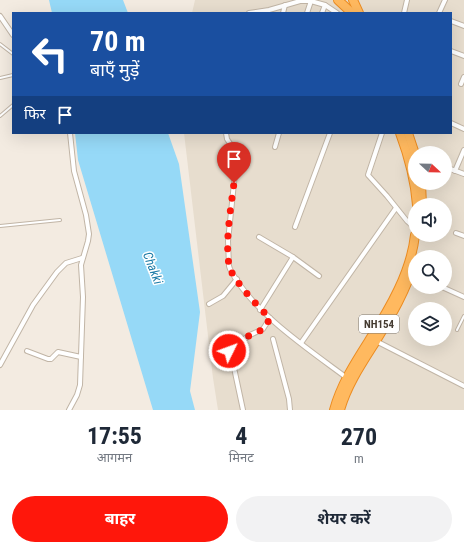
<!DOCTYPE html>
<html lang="hi">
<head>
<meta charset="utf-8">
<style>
  body { margin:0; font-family:"Roboto Condensed","Noto Sans Devanagari",sans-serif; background:#f2f2f3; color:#1f2937; height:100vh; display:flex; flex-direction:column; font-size:15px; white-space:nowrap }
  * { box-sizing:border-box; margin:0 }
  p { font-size:13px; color:#747a83 }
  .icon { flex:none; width:22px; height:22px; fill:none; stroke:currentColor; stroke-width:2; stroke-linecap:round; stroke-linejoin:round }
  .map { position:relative; height:410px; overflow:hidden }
  .sheet { display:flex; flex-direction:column; background:#fff; flex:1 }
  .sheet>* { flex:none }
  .guide { position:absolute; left:12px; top:12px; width:440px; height:122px; border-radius:0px; box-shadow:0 4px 16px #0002; background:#1a4fa0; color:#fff; overflow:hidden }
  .needle { width:26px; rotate:112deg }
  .buttons { position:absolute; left:408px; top:146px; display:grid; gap:8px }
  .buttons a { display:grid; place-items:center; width:44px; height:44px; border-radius:50%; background:#fff; box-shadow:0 4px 16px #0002; font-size:20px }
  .pin { position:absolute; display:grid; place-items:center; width:34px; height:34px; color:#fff; margin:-41px -17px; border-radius:50% 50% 50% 0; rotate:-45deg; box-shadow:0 0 4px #0007 }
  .pin .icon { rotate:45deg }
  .me { position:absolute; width:44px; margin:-22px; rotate:48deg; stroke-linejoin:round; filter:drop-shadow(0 0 3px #0008) }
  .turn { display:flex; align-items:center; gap:14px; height:84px; padding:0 12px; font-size:18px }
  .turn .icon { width:52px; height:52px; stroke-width:2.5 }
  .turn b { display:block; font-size:28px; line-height:34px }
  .then { display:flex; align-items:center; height:38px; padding:0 12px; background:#0003; gap:8px; font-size:15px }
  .eta { display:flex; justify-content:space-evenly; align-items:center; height:68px; text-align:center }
  .eta b { font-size:24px; font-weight:700; line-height:28px }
  .action { display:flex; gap:8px; margin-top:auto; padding:8px 12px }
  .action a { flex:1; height:46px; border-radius:24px; background:#ff170b; color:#fff; font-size:16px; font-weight:700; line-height:46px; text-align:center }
  .action a+a { background:#f2f2f3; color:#1f2937 }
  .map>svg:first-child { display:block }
  .residential { fill:#e7ddce; fill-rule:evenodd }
  .water { fill:#96d9f7 }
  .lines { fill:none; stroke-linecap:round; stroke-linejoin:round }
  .lane-casing { stroke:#c1b5a6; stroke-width:4 }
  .street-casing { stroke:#c1b5a6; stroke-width:6 }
  .highway-casing { stroke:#ec8c21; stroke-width:10 }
  .lane { stroke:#fff; stroke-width:2 }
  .street { stroke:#fff; stroke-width:4 }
  .highway { stroke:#ffb95f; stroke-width:8 }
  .route { stroke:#ff170b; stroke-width:7; stroke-dasharray:0 12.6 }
  .labels { text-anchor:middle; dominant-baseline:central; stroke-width:3; stroke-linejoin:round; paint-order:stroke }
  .shield { fill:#fff; stroke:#7c766f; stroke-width:1 }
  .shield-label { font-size:11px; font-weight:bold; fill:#443b31 }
  .water-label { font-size:13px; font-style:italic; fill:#207da8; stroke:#fff }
</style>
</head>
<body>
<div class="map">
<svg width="464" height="410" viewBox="0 0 464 410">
  <rect width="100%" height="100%" fill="#f3ebe1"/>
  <path class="residential" d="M 195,0 L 464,0 L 464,410 L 218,410 L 213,378 L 184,133 L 451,133 L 451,13 L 192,13 ZM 415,153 L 445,153 L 445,183 L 415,183 ZM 415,205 L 445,205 L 445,235 L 415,235 ZM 415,257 L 445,257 L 445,287 L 415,287 ZM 415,309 L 445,309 L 445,339 L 415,339 Z"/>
  <g class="water">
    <polygon points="49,0 123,0 128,13 52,13"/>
    <polygon points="75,133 168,133 179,164 200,312 190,391 195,410 153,410 78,160"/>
  </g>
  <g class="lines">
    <defs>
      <g id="lane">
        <polyline points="0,44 13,54"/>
        <polyline points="0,78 13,75"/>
        <polyline points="0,116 13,105"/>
        <polyline points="0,226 60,220"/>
        <polyline points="457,330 464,316"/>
      </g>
      <g id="street">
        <polyline points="249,13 269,10 300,1 311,1 325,5 337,13"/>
        <polyline points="283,13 285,5"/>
        <polyline points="307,13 311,1"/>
        <polyline points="322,13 325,5"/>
        <polyline points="404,13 407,0"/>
        <polyline points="439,13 445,0"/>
        <polyline points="0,16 13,35"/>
        <polyline points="451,21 464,26"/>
        <polyline points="451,51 464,56"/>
        <polyline points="461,84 464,77"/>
        <polyline points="451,123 464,129"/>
        <path d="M 226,133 L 227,139 L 237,154 L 228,241 L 229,266 L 230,269 C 252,312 308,349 347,378"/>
        <polyline points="382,133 368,175 387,196 407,221 415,228"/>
        <polyline points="275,147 279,133"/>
        <polyline points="445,167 464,174"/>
        <polyline points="455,171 464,150"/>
        <polyline points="295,227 330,133"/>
        <polyline points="456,233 464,236"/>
        <polyline points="259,237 293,257 260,310"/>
        <polyline points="293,257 319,276"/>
        <polyline points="442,287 464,297"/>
        <polyline points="209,304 223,296 237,279"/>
        <polyline points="273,339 289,399 290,410"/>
        <polyline points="376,341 464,386"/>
        <polyline points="301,343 396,208"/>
        <polyline points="27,351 48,359 51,359 58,352 81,357"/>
        <polyline points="0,365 33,305 57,272 66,263 82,258"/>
        <polyline points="69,410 77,395 80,385 83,297 81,265 88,241 89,234 86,215 74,171 70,133"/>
        <polyline points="243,410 230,349 250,335 263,329 270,318"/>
      </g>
      <g id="highway">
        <polyline points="338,0 352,13"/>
        <polyline points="353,0 359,13"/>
        <path d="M 400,133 C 409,157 415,179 417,205"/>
        <polyline points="408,133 415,154"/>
        <polyline points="421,183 422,205"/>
        <path d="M 334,410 C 341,384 356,361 370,339 C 390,308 411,272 415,235"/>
        <path d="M 340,410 C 347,385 362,363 376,341 C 391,316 407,289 415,261"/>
      </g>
    </defs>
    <use href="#lane" class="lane-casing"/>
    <use href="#street" class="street-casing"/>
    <use href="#highway" class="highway-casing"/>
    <use href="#lane" class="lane"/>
    <use href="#street" class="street"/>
    <use href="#highway" class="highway"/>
  </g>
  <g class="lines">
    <path class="route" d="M 229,351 C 232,340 255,335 263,329 C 267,326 268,321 270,318 C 260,309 231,278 229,265 C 225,241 231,207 234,183"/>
  </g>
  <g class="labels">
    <rect class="shield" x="359" y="315" width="40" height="18" rx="3"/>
    <g class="shield-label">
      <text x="379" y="324">NH154</text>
    </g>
    <g class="water-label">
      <text transform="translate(153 268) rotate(69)">Chakki</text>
    </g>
  </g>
</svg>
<div class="buttons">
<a><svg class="needle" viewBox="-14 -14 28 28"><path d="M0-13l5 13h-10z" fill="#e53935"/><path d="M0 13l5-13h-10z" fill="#747a83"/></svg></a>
<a><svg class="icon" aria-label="sound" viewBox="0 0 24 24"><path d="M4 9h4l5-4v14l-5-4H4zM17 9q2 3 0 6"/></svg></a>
<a><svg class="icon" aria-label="search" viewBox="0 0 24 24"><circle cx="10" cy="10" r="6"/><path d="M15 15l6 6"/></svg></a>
<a><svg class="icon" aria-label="layers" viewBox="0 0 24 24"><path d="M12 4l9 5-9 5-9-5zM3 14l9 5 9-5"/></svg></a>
</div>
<div class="pin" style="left:234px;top:183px;background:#d93025"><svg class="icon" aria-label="arrive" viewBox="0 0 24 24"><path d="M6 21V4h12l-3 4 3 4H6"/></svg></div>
<svg class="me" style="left:229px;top:351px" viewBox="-20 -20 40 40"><circle r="17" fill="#ff170b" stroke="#fff" stroke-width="3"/><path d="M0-11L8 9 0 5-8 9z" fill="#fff"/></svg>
<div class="guide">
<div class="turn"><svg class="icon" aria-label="left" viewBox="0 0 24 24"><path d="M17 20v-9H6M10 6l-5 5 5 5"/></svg><div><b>70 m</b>बाएँ मुड़ें</div></div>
<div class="then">फिर<svg class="icon" aria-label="arrive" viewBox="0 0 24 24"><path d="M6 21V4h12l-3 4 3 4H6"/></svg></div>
</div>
</div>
<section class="sheet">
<div class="eta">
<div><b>17:55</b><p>आगमन</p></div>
<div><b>4</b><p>मिनट</p></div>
<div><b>270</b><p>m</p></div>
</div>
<div class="action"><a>बाहर</a><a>शेयर करें</a></div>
</section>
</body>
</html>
